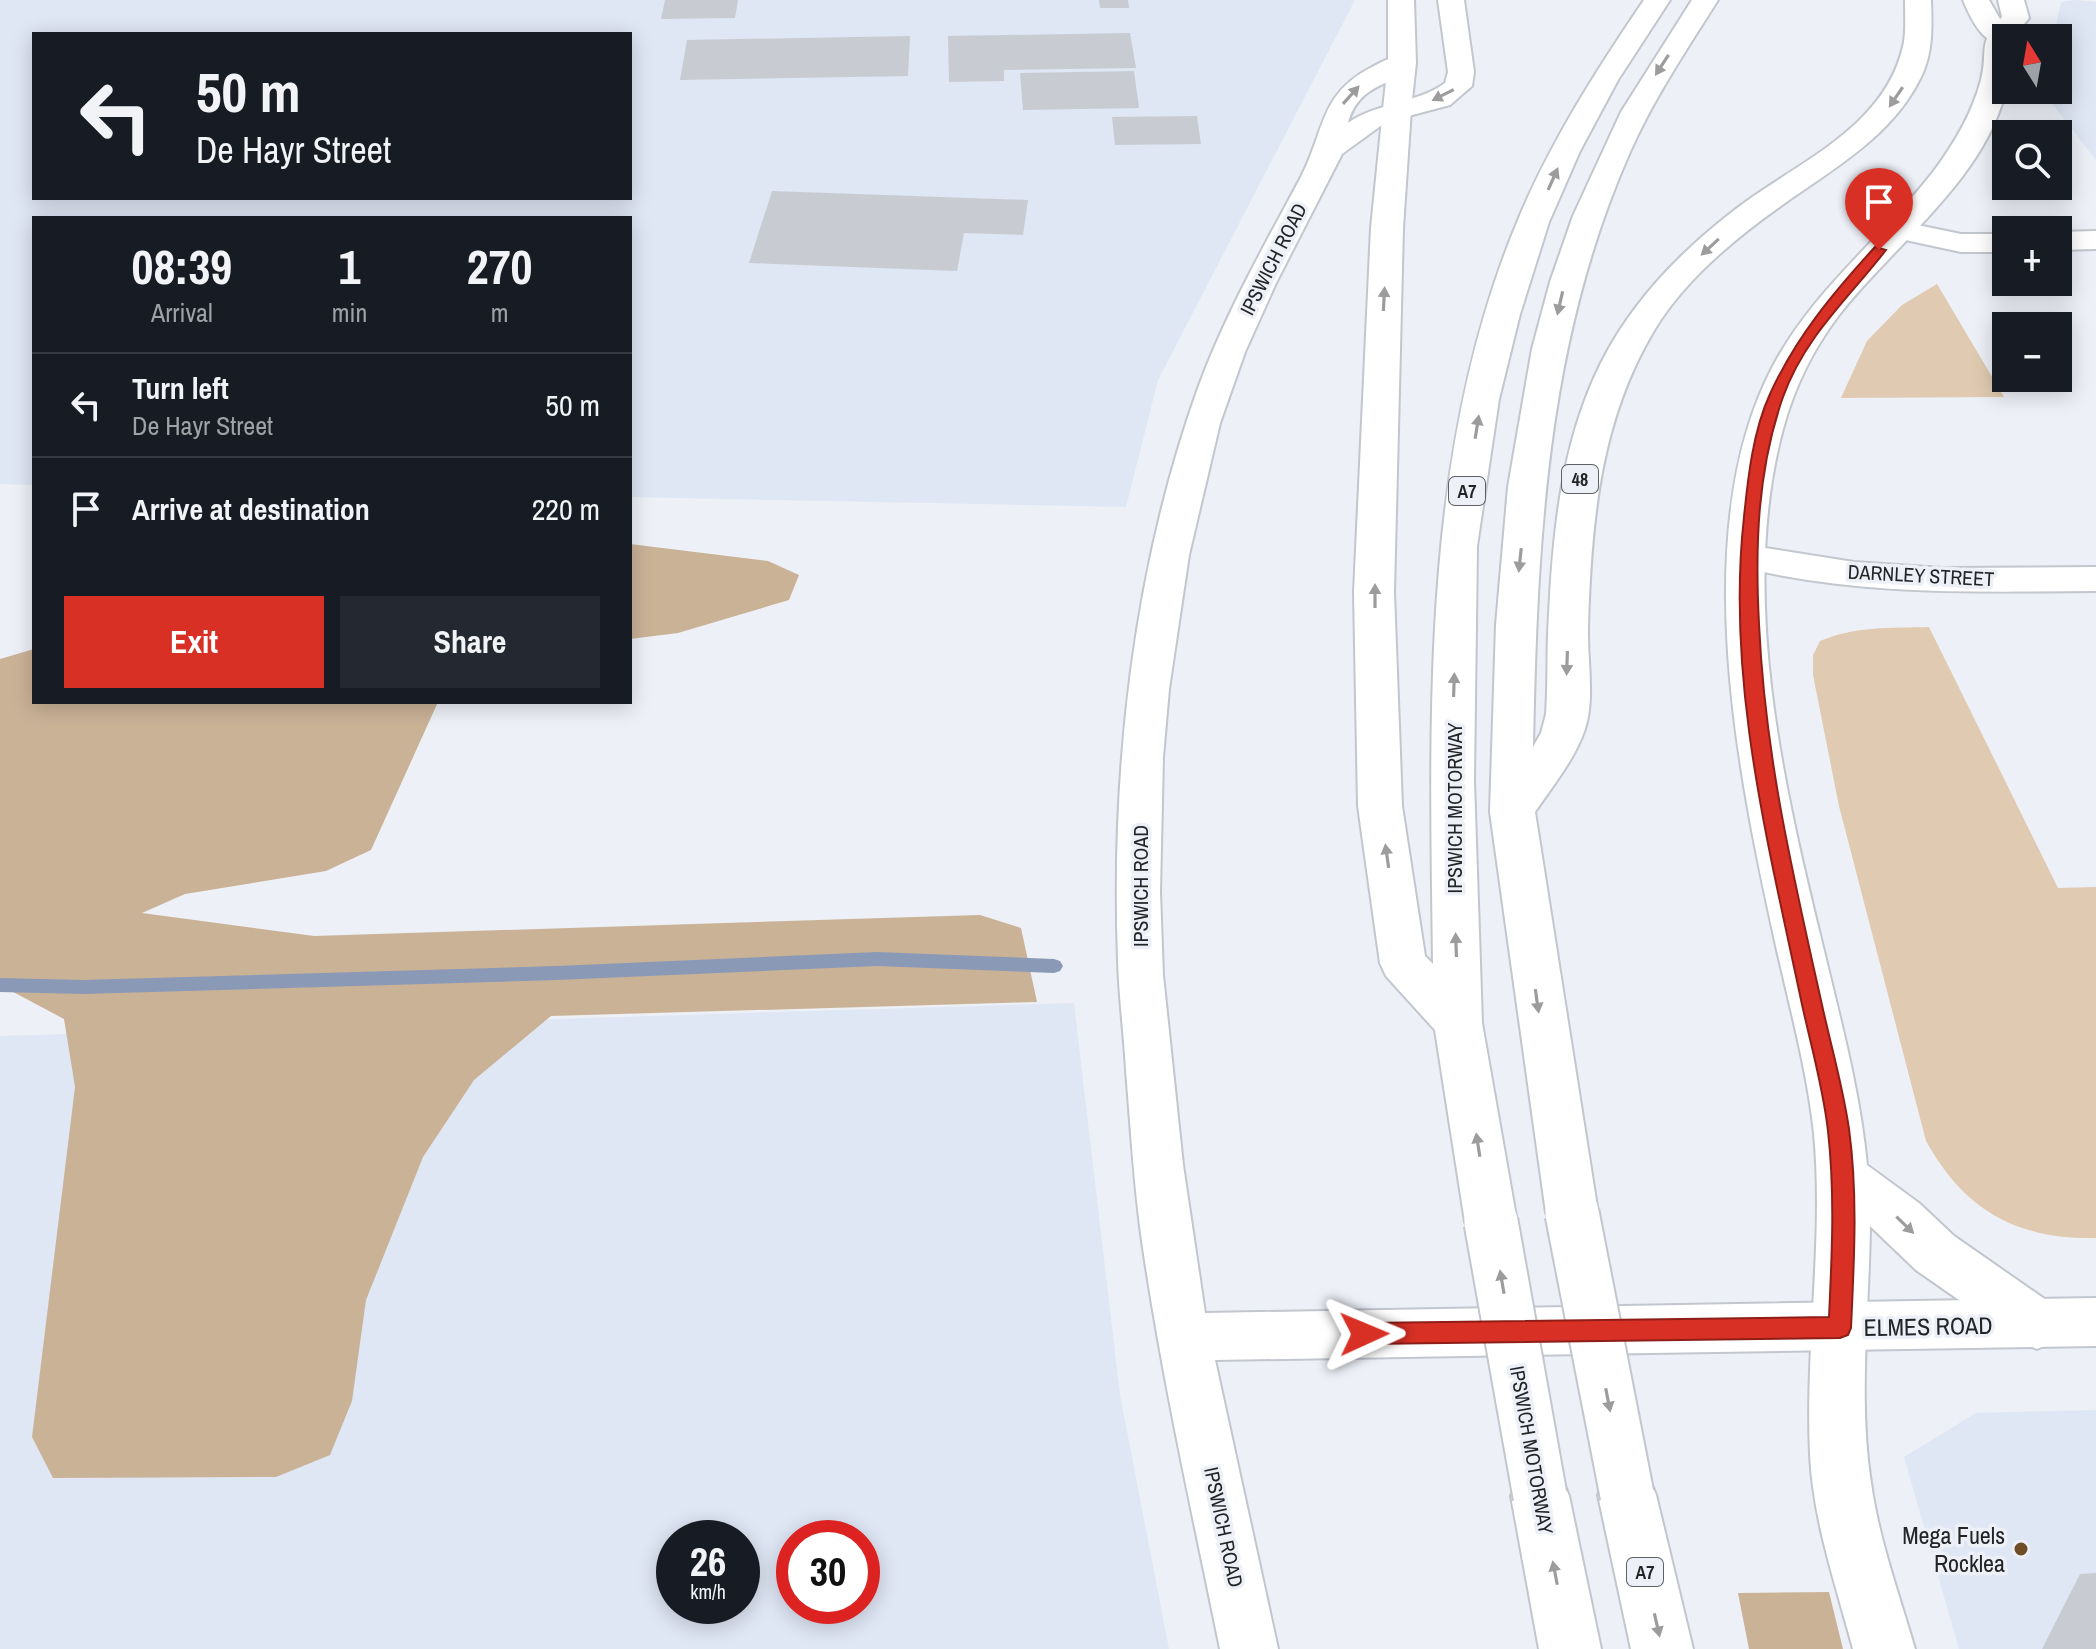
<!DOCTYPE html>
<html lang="en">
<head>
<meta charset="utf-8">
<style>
  body { margin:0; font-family:"Archivo Narrow",sans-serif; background:#242831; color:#f1f3f6; height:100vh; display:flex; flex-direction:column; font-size:30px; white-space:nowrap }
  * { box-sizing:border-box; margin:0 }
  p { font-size:26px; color:#9ea1a6 }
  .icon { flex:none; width:44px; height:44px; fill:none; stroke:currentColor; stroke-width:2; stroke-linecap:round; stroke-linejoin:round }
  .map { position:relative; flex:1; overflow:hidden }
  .drawer { position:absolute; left:32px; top:216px; width:600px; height:488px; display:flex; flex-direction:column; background:#171b24; border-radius:0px; box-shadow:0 4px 20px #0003 }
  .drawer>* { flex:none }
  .hud { position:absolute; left:32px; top:32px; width:600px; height:168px; border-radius:0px; box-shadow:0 4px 20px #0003; background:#171b24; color:#f1f3f6; overflow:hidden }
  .needle { width:52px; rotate:349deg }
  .controls { position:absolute; left:1992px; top:24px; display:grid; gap:16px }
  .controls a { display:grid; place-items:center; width:80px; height:80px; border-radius:0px; background:#171b24; box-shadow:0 4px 20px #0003; font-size:40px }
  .speed { position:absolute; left:656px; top:1520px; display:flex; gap:16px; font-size:40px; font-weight:700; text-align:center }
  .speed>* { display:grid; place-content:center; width:104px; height:104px; border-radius:50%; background:#171b24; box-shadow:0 4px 20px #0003; line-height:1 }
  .speed small { font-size:20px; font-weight:400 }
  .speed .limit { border:12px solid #d22; background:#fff; color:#111 }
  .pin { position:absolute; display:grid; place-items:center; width:68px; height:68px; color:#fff; margin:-82px -34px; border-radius:50% 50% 50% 0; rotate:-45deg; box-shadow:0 0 8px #0007 }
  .pin .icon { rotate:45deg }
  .me { position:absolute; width:88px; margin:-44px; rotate:89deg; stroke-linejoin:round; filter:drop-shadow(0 0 6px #0008) }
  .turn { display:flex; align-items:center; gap:28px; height:168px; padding:0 32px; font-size:36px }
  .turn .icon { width:104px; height:104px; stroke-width:2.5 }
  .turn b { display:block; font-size:56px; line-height:68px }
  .eta { display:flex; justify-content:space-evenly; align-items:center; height:136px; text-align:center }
  .eta b { font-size:48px; font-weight:700; line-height:56px }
  .cta { display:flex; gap:16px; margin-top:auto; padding:16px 32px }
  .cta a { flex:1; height:92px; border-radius:0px; background:#d93025; color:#fff; font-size:32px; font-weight:700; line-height:92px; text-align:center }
  .cta a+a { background:#242831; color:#f1f3f6 }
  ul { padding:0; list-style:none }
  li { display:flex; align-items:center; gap:24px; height:104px; padding:0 32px; border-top:2px solid #363941 }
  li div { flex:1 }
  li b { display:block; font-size:30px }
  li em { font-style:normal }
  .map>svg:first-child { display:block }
  .built { fill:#dfe6f4; fill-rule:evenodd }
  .green { fill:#e0cab1 }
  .forest { fill:#cab297 }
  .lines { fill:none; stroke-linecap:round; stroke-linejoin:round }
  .stream { fill:#8a99b6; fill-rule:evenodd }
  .building { fill:#c8cbd2 }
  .minor-casing { stroke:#c2c6cd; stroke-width:4 }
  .tertiary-casing { stroke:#c2c6cd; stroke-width:4 }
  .secondary-casing { stroke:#c2c6cd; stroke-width:4 }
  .trunk-casing { stroke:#c2c6cd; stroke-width:4 }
  .minor { fill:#fff; fill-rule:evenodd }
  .tertiary { fill:#fff; fill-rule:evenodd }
  .secondary { fill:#fff; fill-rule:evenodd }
  .trunk { fill:#fff; fill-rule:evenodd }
  .trunk-bridge-casing { stroke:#c2c6cd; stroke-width:57; stroke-linecap:butt }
  .trunk-bridge { stroke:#fff; stroke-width:53 }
  .oneway { fill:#9c9c9d }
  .route { fill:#d93025; stroke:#8d1f18; stroke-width:2 }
  .poi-dot { fill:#6f4e25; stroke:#edf0f7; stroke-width:3 }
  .labels { text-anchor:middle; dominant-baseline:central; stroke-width:7; stroke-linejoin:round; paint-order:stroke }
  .shield { fill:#edf0f7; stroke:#5f6165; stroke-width:2 }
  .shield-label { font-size:18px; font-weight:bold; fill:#222426 }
  .street-label { font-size:20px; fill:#222426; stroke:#edf0f7 }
  .near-street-label { font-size:24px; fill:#222426; stroke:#edf0f7 }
  .near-poi-label { font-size:24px; fill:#222426; stroke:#edf0f7; text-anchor:end }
</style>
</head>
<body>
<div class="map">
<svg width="2096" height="1649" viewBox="0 0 2096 1649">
  <rect width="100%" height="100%" fill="#edf0f7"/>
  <g class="built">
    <path d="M 0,0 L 1355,0 L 1158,380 L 1126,507 L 630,497 L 630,218 L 34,218 L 34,485 L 0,484 ZM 34,34 L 630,34 L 630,198 L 34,198 Z"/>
    <polygon points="2077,0 2096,2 2096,160 2047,97 2047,90 2058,90 2058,38 2053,38 2061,2"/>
    <path d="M 1074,1003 L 1120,1395 L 1169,1649 L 0,1649 L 0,1036 ZM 674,1538 L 742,1538 L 742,1606 L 674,1606 ZM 794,1538 L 862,1538 L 862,1606 L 794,1606 Z"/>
    <polygon points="2096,1410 2096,1649 1959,1649 1904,1457 1976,1413"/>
  </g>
  <g class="green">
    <polygon points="1937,284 2004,397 1841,398 1867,341 1902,305"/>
    <path d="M 1929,627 L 2058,888 L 2096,887 L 2096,1238 C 2016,1239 1965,1211 1926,1141 L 1839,806 L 1813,675 L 1813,655 L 1820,641 C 1855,626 1891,628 1929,627 Z"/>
  </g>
  <g class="forest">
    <polygon points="630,544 768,561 799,575 789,600 678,633 630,639"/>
    <polygon points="34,649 34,702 438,702 371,850 326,871 185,894 142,913 314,936 980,915 1021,928 1037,1002 551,1016 474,1080 423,1157 366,1300 352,1401 330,1455 276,1477 53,1478 32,1437 75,1087 64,1019 0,985 0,659"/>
    <polygon points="1829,1592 1843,1649 1749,1649 1738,1593"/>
  </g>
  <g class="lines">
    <polygon class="stream" points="877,952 1054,959 1060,961 1063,966 1060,971 1054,973 877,966 557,980 83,994 0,992 0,978 83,980 557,966"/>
  </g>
  <g class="building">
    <polygon points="665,0 738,0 735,18 661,19"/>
    <polygon points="1099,0 1128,0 1129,8 1100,8"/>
    <polygon points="1130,33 1136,68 1004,70 1004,81 949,82 948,36"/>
    <polygon points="910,36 908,76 680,80 687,40"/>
    <polygon points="1134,71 1139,108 1023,110 1020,73"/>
    <polygon points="1197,116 1201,144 1115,145 1112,117"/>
    <polygon points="772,191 1028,200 1023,235 964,233 957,271 749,263"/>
    <polygon points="2096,1573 2096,1649 2042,1649 2080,1574"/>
  </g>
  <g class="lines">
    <defs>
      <g id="minor">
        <path d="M 1438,0 L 1464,0 L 1474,72 L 1472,86 L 1450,105 L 1386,122 L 1342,154 L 1276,283 L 1245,352 L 1220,423 L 1189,555 L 1169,689 L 1163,757 L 1160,892 L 1163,975 L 1183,1165 L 1205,1313 L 2096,1298 L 2096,1346 L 1215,1360 L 1278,1649 L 1220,1649 C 1193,1516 1163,1383 1143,1248 C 1134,1189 1131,1130 1126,1070 C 1124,1034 1119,997 1118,960 C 1111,770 1133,571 1197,391 C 1224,316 1264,246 1301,177 C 1325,131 1319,94 1372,67 C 1385,60 1396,54 1411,57 L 1415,63 C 1399,87 1360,79 1348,123 C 1378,102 1416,104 1445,83 L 1448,72 Z"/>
        <path d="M 1963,0 L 1989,0 L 2011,38 L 2006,38 L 2006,43 C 1984,48 1970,17 1963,0 Z"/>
        <polygon points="1898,221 1961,234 2006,234 2006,252 1961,252 1887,236 1883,230 1887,224"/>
        <polygon points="2096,231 2096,249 2058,250 2058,232"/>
        <path d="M 1747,545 L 1854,562 L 1942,568 L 2096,567 L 2096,591 C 1976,592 1852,596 1734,565 L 1729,557 L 1734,549 Z"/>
      </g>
      <path id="tertiary" d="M 1998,0 L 2024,0 L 2029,18 L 2013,38 L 2006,38 C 2006,55 2009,76 2005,93 C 1984,179 1892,247 1839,315 C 1813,349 1794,388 1783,429 C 1738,595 1784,788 1824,951 C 1841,1022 1860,1092 1867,1165 L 1919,1203 L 1954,1236 L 2056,1307 L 2064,1324 L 2056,1341 L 2037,1349 L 2018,1341 L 1916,1270 L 1870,1226 C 1869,1311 1858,1399 1871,1483 C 1879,1540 1899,1594 1915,1649 L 1853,1649 C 1836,1585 1813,1521 1810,1454 C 1805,1347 1824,1240 1814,1133 C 1807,1070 1790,1008 1776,946 C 1738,774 1687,529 1773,366 C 1813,290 1881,239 1933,172 C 1954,144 1972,114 1981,80 C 1989,47 1976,46 2002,17 Z"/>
      <polygon id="secondary" points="1388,0 1414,0 1416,63 1411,109 1407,115 1397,118 1387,115 1383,109 1388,63"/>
      <g id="trunk">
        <path d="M 1644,0 L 1670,0 L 1618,80 L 1580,151 L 1549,222 L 1520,314 L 1499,399 L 1477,546 L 1474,781 L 1482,1023 L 1517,1222 L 1510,1238 L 1491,1245 L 1472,1238 L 1465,1222 L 1435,1030 L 1386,976 L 1380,963 L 1358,806 L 1354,592 L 1371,228 L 1383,109 L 1387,103 L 1397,100 L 1407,103 L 1411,109 L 1403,228 L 1394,592 L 1402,806 L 1425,956 L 1433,964 C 1430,716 1420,454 1518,220 C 1551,141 1596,71 1644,0 Z"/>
        <path d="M 1692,0 L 1718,0 C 1687,49 1654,98 1630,152 C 1546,341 1537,544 1533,747 L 1541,733 L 1546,714 C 1548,687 1547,661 1548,635 C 1552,542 1559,447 1601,363 C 1631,303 1679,253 1732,212 C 1794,163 1887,129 1904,42 C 1906,29 1905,14 1905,0 L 1931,0 C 1932,26 1933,53 1921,77 C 1892,136 1836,167 1785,203 C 1737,237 1686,278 1655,329 C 1600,420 1591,522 1588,627 C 1587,659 1595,698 1585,729 C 1575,759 1552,787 1535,812 L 1598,1213 L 1590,1229 L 1572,1236 L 1554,1229 L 1546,1213 L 1490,812 L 1496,625 L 1508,487 L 1532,349 L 1550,282 L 1573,216 L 1621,112 Z"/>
        <polygon points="1627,1467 1648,1475 1656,1495 1693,1649 1631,1649 1598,1495 1606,1475"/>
        <polygon points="1540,1468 1561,1476 1569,1496 1601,1649 1539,1649 1511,1496 1519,1476"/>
      </g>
    </defs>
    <use href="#minor" class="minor-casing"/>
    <use href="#tertiary" class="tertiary-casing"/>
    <use href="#secondary" class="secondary-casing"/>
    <use href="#trunk" class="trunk-casing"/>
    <use href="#minor" class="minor"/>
    <use href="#tertiary" class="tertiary"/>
    <use href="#secondary" class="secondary"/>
    <use href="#trunk" class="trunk"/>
    <defs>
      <g id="trunk-bridge">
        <polyline points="1572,1213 1627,1495"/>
        <polyline points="1491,1222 1540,1496"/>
      </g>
    </defs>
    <use href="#trunk-bridge" class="trunk-bridge-casing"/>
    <use href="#trunk-bridge" class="trunk-bridge"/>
  </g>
  <defs><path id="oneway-solid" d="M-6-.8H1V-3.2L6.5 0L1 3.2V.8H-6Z" transform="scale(2)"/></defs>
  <g class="oneway">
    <use href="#oneway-solid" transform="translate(1662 65) rotate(123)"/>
    <use href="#oneway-solid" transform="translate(1351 95) rotate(-48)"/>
    <use href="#oneway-solid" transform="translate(1443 95) rotate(153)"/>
    <use href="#oneway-solid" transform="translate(1896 97) rotate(124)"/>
    <use href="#oneway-solid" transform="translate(1553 179) rotate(-66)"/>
    <use href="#oneway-solid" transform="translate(1710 247) rotate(137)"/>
    <use href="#oneway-solid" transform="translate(1384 299) rotate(-87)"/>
    <use href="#oneway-solid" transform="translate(1560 303) rotate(103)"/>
    <use href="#oneway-solid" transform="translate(1477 427) rotate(-81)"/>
    <use href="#oneway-solid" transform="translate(1520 560) rotate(96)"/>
    <use href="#oneway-solid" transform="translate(1375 596) rotate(-90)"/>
    <use href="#oneway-solid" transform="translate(1567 663) rotate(92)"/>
    <use href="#oneway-solid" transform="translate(1454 685) rotate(-88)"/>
    <use href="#oneway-solid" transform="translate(1387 856) rotate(-98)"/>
    <use href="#oneway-solid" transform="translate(1456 945) rotate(-92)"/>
    <use href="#oneway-solid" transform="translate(1537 1001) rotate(82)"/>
    <use href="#oneway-solid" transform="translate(1478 1145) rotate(-99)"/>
    <use href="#oneway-solid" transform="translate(1905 1225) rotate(44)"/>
    <use href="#oneway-solid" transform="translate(1502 1282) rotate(-100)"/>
    <use href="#oneway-solid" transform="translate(1608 1400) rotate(79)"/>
    <use href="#oneway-solid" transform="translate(1555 1573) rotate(-101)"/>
    <use href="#oneway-solid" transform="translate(1657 1625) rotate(77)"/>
  </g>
  <path class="route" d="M 1875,247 L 1886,250 C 1848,299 1805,336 1783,397 C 1757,471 1755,548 1759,624 C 1765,757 1793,875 1822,1005 C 1831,1046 1843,1087 1849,1129 C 1858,1195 1854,1261 1851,1328 L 1848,1335 L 1840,1338 L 1364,1344 L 1356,1341 L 1352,1334 L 1356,1326 L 1364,1323 L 1829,1317 C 1832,1255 1835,1193 1828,1131 C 1823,1085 1809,1039 1800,995 C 1767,839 1726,678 1744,517 C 1748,477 1753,431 1770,394 C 1796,337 1833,293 1875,247 Z"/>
  <circle class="poi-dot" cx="2021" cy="1549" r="8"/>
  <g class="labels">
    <g class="shield">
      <rect x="1562" y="465" width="36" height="28" rx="6"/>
      <rect x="1449" y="477" width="36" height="28" rx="6"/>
      <rect x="1627" y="1558" width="36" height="28" rx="6"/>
    </g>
    <g class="shield-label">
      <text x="1580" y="479">48</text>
      <text x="1467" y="491">A7</text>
      <text x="1645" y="1572">A7</text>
    </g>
    <g class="street-label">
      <text transform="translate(1273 259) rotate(-63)">IPSWICH ROAD</text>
      <text transform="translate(1921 575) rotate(3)">DARNLEY STREET</text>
      <text transform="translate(1454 808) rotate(-90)">IPSWICH MOTORWAY</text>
      <text transform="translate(1140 886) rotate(-90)">IPSWICH ROAD</text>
      <text transform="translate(1532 1450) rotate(80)">IPSWICH MOTORWAY</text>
      <text transform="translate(1224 1527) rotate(78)">IPSWICH ROAD</text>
    </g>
    <g class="near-street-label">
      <text transform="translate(1928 1326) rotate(-1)">ELMES ROAD</text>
    </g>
    <g class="near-poi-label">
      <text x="2005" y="1535">Mega Fuels<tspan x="2005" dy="28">Rocklea</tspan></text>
    </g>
  </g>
</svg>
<div class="controls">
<a><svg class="needle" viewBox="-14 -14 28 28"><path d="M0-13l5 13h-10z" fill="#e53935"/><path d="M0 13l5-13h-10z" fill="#9ea1a6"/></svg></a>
<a><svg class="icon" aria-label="search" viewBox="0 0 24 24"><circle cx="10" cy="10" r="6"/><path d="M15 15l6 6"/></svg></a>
<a>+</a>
<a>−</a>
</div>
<div class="speed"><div>26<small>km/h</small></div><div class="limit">30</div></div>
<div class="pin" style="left:1879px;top:250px;background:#d93025"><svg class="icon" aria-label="arrive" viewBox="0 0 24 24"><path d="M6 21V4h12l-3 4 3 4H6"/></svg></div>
<svg class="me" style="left:1364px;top:1334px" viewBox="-20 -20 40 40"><path d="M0-17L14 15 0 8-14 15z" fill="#d93025" stroke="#fff" stroke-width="4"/></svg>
<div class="hud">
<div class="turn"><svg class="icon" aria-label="left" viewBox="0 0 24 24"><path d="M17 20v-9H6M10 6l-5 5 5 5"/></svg><div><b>50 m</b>De Hayr Street</div></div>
</div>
<section class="drawer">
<div class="eta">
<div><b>08:39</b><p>Arrival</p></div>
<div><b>1</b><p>min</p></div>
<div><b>270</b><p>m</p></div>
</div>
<ul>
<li><svg class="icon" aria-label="left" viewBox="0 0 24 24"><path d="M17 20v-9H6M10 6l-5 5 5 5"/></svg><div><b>Turn left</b><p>De Hayr Street</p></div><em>50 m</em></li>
<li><svg class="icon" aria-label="arrive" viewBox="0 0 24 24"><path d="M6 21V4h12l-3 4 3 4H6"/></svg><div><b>Arrive at destination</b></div><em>220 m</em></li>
</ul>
<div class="cta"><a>Exit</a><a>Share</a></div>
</section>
</div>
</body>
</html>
